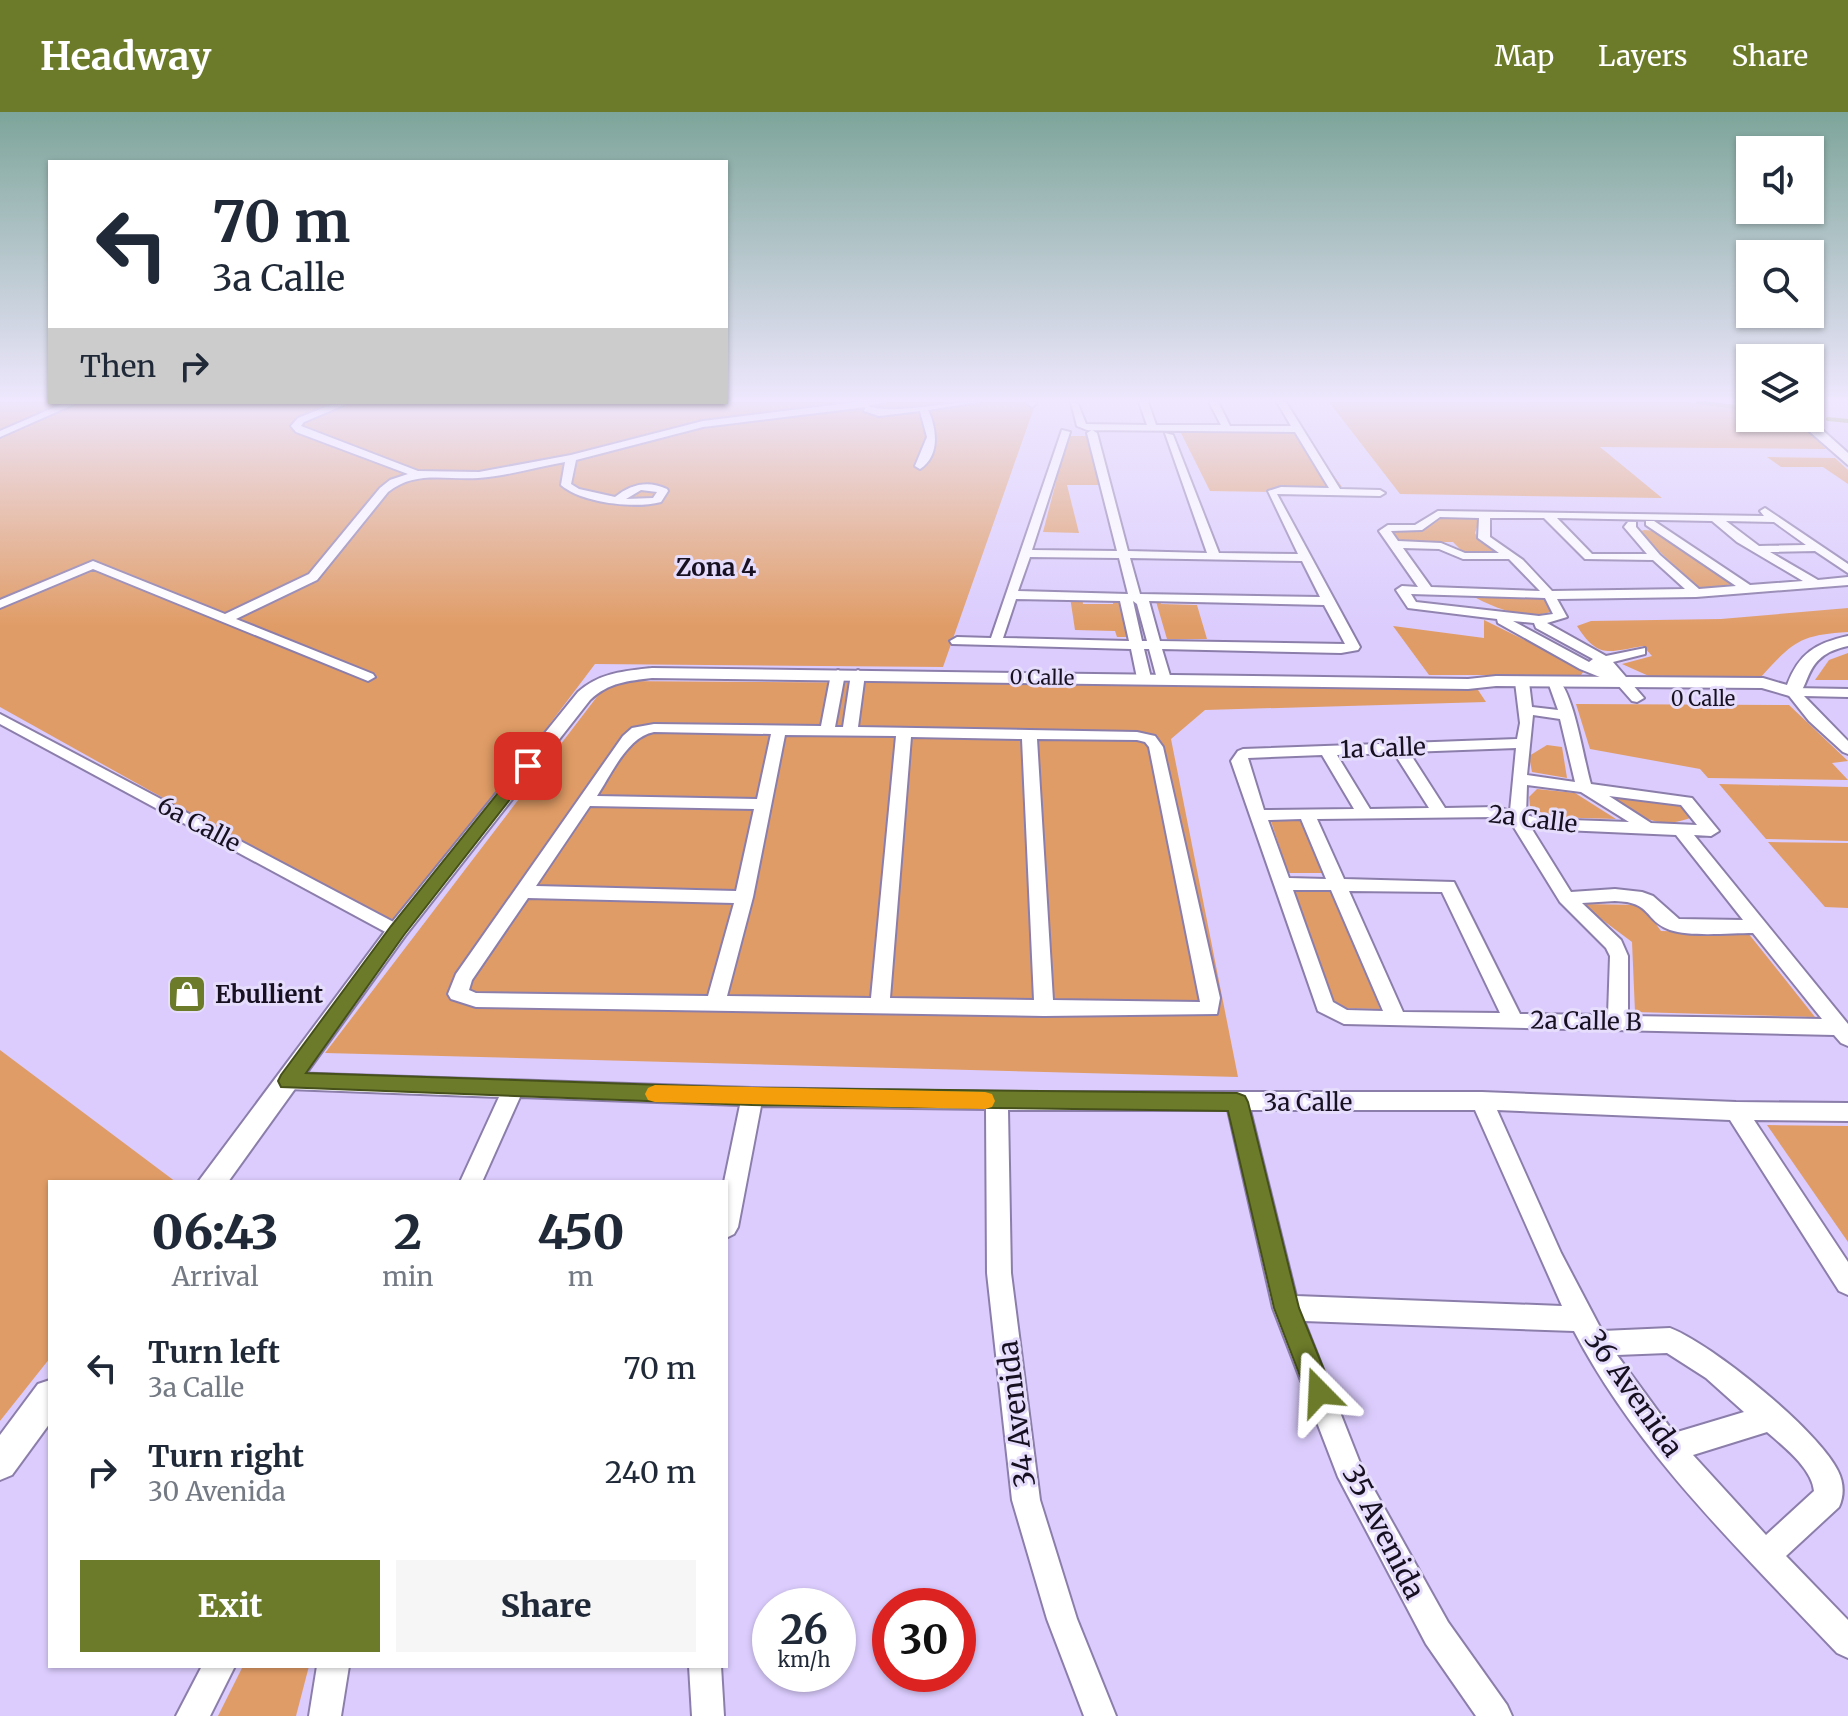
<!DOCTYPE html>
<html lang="en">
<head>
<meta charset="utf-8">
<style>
  body { margin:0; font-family:Merriweather,serif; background:#f6f6f7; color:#1f2937; height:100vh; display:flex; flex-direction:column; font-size:30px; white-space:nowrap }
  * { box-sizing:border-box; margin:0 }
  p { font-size:26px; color:#747a83 }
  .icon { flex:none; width:44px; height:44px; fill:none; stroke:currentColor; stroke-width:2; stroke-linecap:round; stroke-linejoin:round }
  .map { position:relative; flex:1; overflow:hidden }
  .drawer { position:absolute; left:48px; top:1068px; width:680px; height:488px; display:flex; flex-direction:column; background:#fff; border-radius:0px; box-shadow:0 2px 6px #0004 }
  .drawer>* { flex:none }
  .hud { position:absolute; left:48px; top:48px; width:680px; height:244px; border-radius:0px; box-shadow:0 2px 6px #0004; background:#fff; color:#1f2937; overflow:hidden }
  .fabs { position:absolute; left:1736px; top:24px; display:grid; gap:16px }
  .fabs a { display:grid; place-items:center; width:88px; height:88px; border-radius:0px; background:#fff; box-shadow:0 2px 6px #0004; font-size:40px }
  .speed { position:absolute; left:752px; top:1476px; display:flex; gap:16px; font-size:40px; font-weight:700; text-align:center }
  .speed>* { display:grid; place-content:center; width:104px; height:104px; border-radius:50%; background:#fff; box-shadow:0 2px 6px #0004; line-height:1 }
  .speed small { font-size:20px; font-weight:400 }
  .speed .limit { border:12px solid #d22; background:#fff; color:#111 }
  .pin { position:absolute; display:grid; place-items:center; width:68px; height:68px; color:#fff; margin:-34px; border-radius:16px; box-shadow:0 4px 12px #0006 }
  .me { position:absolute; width:88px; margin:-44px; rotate:339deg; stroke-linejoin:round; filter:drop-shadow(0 0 6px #0008) }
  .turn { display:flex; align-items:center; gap:28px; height:168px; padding:0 32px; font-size:36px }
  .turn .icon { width:104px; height:104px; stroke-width:2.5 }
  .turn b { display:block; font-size:56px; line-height:68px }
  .then { display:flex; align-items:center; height:76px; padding:0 32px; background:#0003; gap:16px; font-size:30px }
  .eta { display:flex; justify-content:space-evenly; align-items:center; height:136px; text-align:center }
  .eta b { font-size:48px; font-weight:800; line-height:56px }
  .button { display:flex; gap:16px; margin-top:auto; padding:16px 32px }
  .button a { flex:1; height:92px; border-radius:0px; background:#6c7b29; color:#fff; font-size:32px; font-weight:800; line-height:92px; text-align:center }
  .button a+a { background:#f6f6f7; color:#1f2937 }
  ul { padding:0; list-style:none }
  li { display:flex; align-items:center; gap:24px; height:104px; padding:0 32px }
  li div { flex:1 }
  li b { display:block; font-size:30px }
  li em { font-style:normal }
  header { display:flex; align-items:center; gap:48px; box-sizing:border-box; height:112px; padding:0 40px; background:#6c7b29; color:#fff }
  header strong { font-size:38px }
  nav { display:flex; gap:44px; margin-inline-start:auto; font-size:28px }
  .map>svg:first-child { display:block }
  .green { fill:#e09c66 }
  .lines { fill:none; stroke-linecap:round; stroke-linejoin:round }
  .stream { stroke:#7d8f24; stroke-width:4 }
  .minor-casing { stroke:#8c7eab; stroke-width:4 }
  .tertiary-casing { stroke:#8c7eab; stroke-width:4 }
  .secondary-casing { stroke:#8c7eab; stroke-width:4 }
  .minor { fill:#fff; fill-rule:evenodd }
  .tertiary { fill:#fff; fill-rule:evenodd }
  .secondary { fill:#fff; fill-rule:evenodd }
  .route { fill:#6c7b29; stroke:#46501b; stroke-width:2 }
  .slow { fill:#f59e0b }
  .labels { text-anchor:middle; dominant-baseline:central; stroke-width:6; stroke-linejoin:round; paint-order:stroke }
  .far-street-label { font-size:20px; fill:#161021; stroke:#e5ddfb }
  .far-quarter-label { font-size:24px; font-weight:bold; fill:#161021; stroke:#e5ddfb }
  .street-label { font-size:24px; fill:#161021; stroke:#e5ddfb }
  .poi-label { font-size:24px; font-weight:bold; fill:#161021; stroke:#e5ddfb; text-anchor:start }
  .near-street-label { font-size:28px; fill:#161021; stroke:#e5ddfb }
</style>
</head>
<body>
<header>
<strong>Headway</strong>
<nav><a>Map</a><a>Layers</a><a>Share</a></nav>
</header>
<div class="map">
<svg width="1848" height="1604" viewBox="0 0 1848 1604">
  <rect width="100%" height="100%" fill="#dbccfd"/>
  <g class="green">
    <polygon points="0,290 1036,290 943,555 595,552 396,816 0,595"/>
    <path d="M 1329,290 L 1688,290 L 1750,298 L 1750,306 C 1795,306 1795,302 1826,337 L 1600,335 L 1662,386 L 1400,382 Z"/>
    <polygon points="1180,319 1302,320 1342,375 1276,375 1278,380 1210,379"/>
    <polygon points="1068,324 1087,324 1101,373 1067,373 1079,421 1043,420"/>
    <polygon points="1767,345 1835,346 1848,358 1848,372 1823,355 1781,355"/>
    <polygon points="1446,403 1481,403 1475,421 1480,430 1501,440 1462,439 1453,430 1399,430 1390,417 1426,417"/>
    <polygon points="1644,418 1656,419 1738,474 1699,477 1639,420"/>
    <path d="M 1470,483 L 1544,484 L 1554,498 C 1528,511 1493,495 1470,483 Z"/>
    <polygon points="1070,485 1082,485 1083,492 1113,492 1113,485 1120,485 1127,525 1117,525 1115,519 1075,518"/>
    <polygon points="1155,486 1159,486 1161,492 1197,493 1207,527 1167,527"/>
    <path d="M 1848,496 L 1848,520 C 1799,523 1793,530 1761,565 L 1651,565 L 1622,552 L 1652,544 L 1643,534 C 1608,540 1598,547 1577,514 L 1591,509 L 1721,507 Z"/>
    <polygon points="1484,508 1577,554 1584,559 1581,563 1429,563 1393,514 1484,526"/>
    <polygon points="1848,541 1848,568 1815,568 1829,548"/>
    <polygon points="609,569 1476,575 1486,590 1205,598 1171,627 1238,965 325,941"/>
    <polygon points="1576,592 1789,593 1848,649 1832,651 1848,668 1708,666 1700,657 1590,637"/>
    <polygon points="1547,633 1562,635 1567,666 1532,660 1529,644"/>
    <polygon points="1719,672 1848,675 1848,729 1766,727"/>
    <polygon points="1537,677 1575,681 1616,707 1549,705 1530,694 1529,685"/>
    <path d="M 1613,683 L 1680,692 L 1695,704 C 1658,720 1640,704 1607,685 Z"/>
    <polygon points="1302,705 1326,761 1288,761 1270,706"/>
    <polygon points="1768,730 1848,731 1848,796 1825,795"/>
    <polygon points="1290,774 1332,775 1380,897 1329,896"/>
    <polygon points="1581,792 1642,793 1661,819 1748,821 1815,905 1635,900 1632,830"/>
    <polygon points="0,938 176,1070 50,1070 50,1246 0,1309"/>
    <polygon points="1767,1013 1848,1014 1848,1130"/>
    <polygon points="243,1554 309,1554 296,1604 218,1604"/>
  </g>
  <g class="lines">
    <g class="stream">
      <polyline points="1698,290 1750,297"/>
      <polyline points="1828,307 1848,309"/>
    </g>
    <defs>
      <g id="minor">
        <polygon points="67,290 79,290 0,325 0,319"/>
        <path d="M 338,290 L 351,290 L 304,310 L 301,314 L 418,359 L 479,360 L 571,343 L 703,309 L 858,290 L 886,290 L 867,294 C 895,303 945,290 977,290 L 928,298 C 937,317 940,344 920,357 L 915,354 L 927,325 L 920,299 L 879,304 L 864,299 L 866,295 L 703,315 L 576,348 L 571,372 L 579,377 L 615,385 C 631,372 648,368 667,377 L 668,379 L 661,390 C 634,397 582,391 561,373 L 565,350 C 537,355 507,364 478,366 C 446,368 415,358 388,380 L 317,468 L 236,507 L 373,562 L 375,565 L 368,569 L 93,457 L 0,496 L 0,488 L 93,449 L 225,502 L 309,462 L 380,376 L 390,368 L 408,362 L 296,320 L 291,314 L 298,306 ZM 641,378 L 657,380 L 653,386 L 626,387 Z"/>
        <polygon points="1027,290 1036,290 1036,292 1032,295"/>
        <path d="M 1071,290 L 1078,292 L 1086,312 L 1147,313 L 1139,290 L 1148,290 L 1156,313 L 1221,313 L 1209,290 L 1218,290 L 1230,314 L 1291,314 L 1277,290 L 1286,290 L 1340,377 L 1380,378 L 1385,381 L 1380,384 L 1277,382 L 1360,535 L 1358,538 L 1341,541 L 1162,537 L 1171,567 L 1164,571 L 1157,567 L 1149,537 L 1144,537 L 1151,566 L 1144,570 L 1137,566 L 1131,537 L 952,532 L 950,529 L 957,525 L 991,526 L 1062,318 L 1070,320 L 1032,438 L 1117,439 L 1087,321 L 1092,318 L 1097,321 L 1128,439 L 1207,441 L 1165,321 L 1173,323 L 1219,441 L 1298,442 L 1268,379 L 1281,375 L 1329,376 L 1295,320 L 1087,318 L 1077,314 ZM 1030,445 L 1119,446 L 1128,482 L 1018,479 ZM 1130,446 L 1302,449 L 1320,485 L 1140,482 ZM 1016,487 L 1120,489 L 1129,529 L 1003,526 ZM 1133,489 L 1137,492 L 1147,529 L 1142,529 ZM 1149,489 L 1324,493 L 1345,532 L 1160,529 Z"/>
        <path d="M 1765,396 L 1848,452 L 1848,461 L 1815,439 L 1770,440 L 1818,468 L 1848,465 L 1848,473 L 1696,485 L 1557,487 L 1567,505 L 1547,511 L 1606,544 L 1645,536 L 1645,542 L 1613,550 L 1644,586 L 1637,590 L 1632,589 L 1617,572 L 1580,557 L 1498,511 L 1497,507 L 1408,496 L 1396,478 L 1402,474 L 1418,475 L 1379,419 L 1388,413 L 1415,413 L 1438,399 L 1764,404 L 1760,399 ZM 1440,405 L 1479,406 L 1478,426 L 1499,441 L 1465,441 L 1441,431 L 1398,429 L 1391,419 L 1422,418 ZM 1490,406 L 1544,406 L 1585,447 L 1653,448 L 1685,477 L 1552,479 L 1523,448 L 1490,425 ZM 1557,406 L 1712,409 L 1737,430 L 1803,469 L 1750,473 L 1654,409 L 1646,409 L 1646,413 L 1736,474 L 1699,477 L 1660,443 L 1636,415 L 1636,410 L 1628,410 L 1624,415 L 1647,442 L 1592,442 ZM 1726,409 L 1774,410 L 1806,433 L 1759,434 ZM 1403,436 L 1439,437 L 1463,447 L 1509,447 L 1540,479 L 1431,475 ZM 1411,482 L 1545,486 L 1553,502 L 1539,504 L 1416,490 ZM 1513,509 L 1534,511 L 1536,516 L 1593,547 L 1589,550 Z"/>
        <path d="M 838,558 L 845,562 L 835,615 L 843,615 L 851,562 L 858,558 L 865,562 L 858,615 L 1137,620 L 1155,624 L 1163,635 L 1220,886 L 1217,902 L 1044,904 L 476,895 L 451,887 L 448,882 L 456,862 L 623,624 L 632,616 L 654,612 L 821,614 L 831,562 ZM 654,620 L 771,622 L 757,687 L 597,684 C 611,663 627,625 654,620 ZM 785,623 L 896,624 L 871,886 L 727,884 L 753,785 ZM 911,625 L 1022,627 L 1034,888 L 890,886 ZM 1037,627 L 1137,628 L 1145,630 L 1149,635 L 1200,890 L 1053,888 ZM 590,694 L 754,697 L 736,779 L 536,774 ZM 528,786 L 734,791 L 708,884 L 476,881 L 469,878 L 472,868 Z"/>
        <path d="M 1522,566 L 1529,570 L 1532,595 L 1558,598 L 1548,570 L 1555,566 C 1573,573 1584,650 1591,672 L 1692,686 L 1719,719 L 1711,724 L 1694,723 L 1848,912 L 1848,934 L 1841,931 L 1834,923 L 1344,912 L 1318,899 L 1231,649 L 1238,639 L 1243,637 L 1517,627 L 1520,611 L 1515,570 ZM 1533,603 L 1560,607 L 1575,670 L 1527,663 ZM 1516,636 L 1510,699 L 1497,695 L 1445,696 L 1409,640 ZM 1394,641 L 1429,696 L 1370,697 L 1337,643 ZM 1322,643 L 1354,697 L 1264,698 L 1248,646 ZM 1527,673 L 1581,680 L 1629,710 L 1541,707 L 1526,703 ZM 1609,684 L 1681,693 L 1697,713 L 1651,711 ZM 1497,705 L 1510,709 L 1560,790 L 1606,836 L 1610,844 L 1608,903 L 1520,902 L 1454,770 L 1344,767 L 1317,707 ZM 1301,707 L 1326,767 L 1289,766 L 1268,708 ZM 1530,714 L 1541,717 L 1676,723 L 1743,808 L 1679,807 L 1653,784 L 1642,780 L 1615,777 L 1571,780 ZM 1293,778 L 1331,778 L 1383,899 L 1347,898 L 1333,890 ZM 1349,779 L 1442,780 L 1500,901 L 1403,900 ZM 1615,789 C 1653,790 1643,808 1670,818 C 1690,825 1731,821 1753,821 L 1822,907 L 1628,904 L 1628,844 L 1621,828 L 1582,791 Z"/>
        <polygon points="1793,576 1848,577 1848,585 1804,584 1848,629 1848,642 1843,640 1809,609 1786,580"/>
        <polygon points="0,602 403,815 406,819 403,823 391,823 0,612"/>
        <path d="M 288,961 L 752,976 L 997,980 L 1482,980 L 1736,990 L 1848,991 L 1848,1009 L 1754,1008 L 1848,1150 L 1848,1183 L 1839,1179 L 1730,1008 L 1497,998 L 1561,1141 L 1602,1219 L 1670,1216 C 1712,1232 1819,1319 1838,1359 C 1844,1371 1844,1384 1839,1395 L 1786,1444 L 1848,1508 L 1848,1546 L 1837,1541 C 1742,1440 1639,1343 1574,1219 L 1304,1209 L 1362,1356 L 1448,1510 L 1507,1593 L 1512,1604 L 1476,1604 L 1426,1532 L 1338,1365 L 1273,1196 L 1228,998 L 1008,998 L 1011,1161 L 1040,1388 L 1077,1507 L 1116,1604 L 1084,1604 L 1047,1507 L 1012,1388 L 987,1161 L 986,997 L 761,994 L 738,1115 L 734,1122 L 726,1126 L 726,1070 L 724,1070 L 740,993 L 520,985 L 482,1070 L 460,1070 L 499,985 L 288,977 L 281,975 L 277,969 L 281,963 ZM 1250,998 L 1475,998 L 1562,1194 L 1296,1184 ZM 1667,1241 L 1706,1266 L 1744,1300 L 1674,1321 L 1617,1243 ZM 1767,1320 C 1783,1334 1812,1356 1814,1379 L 1766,1423 L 1693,1343 Z"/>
        <polygon points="202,1554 235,1554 210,1604 176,1604"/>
        <polygon points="317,1554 349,1554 341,1604 309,1604"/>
        <polygon points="689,1554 721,1554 724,1604 692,1604"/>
      </g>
      <g id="tertiary">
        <path d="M 1848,524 L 1848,534 C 1799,544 1813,579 1793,585 L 1762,576 L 1496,574 L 1468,577 L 652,566 C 628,569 609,570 590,588 L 405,824 L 228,1070 L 198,1070 L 389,814 L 578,580 C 599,561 624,559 652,556 L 1468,567 L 1496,564 L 1763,566 L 1787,573 C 1799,541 1816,531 1848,524 Z"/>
        <polygon points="50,1268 50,1311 12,1363 0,1368 0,1323 38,1272"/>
      </g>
      <polygon id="secondary" points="1794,306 1809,306 1848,341 1848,353"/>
    </defs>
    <use href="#minor" class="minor-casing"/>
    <use href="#tertiary" class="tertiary-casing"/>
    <use href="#secondary" class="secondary-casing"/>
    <use href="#minor" class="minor"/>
    <use href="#tertiary" class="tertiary"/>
    <use href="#secondary" class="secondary"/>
  </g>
  <linearGradient id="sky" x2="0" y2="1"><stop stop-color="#7da59a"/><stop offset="0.56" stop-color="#efe8fe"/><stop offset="1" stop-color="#efe8fe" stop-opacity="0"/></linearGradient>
  <rect width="1848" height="515" fill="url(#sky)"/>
  <polygon class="route" points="528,650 536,654 533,658 404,823 306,961 752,976 1237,981 1245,984 1248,990 1299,1196 1333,1280 1329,1290 1319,1294 1310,1290 1274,1196 1228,999 752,993 281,975 278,969 281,963 391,814 522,651"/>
  <polygon class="slow" points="655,973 985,980 992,982 995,989 992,995 985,997 655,990 648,988 645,982 648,976"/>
  <defs>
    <symbol id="shop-square" viewBox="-11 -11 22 22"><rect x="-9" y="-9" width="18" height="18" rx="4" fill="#6c7b29" stroke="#e5ddfb"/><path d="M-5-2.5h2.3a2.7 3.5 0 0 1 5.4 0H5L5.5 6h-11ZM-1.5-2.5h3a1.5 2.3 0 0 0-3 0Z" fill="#fff"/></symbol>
  </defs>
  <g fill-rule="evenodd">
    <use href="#shop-square" x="165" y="860" width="44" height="44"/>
  </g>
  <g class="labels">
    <g class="far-street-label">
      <text transform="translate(1042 565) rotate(1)">0 Calle</text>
      <text x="1703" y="586">0 Calle</text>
    </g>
    <g class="far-quarter-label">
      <text x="716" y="455">Zona 4</text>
    </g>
    <g class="street-label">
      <text transform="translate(1383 636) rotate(-2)">1a Calle</text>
      <text transform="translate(1533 707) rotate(7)">2a Calle</text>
      <text transform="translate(199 712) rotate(28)">6a Calle</text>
      <text transform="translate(1586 909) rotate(1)">2a Calle B</text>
      <text x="1308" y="990">3a Calle</text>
    </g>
    <g class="poi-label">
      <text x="215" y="882">Ebullient</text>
    </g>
    <g class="near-street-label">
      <text transform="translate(1634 1281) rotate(55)">36 Avenida</text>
      <text transform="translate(1016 1302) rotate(-97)">34 Avenida</text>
      <text transform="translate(1384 1420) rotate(63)">35 Avenida</text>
    </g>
  </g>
</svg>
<div class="fabs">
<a><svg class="icon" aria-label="sound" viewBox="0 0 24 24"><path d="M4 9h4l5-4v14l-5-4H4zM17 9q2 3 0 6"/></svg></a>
<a><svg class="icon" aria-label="search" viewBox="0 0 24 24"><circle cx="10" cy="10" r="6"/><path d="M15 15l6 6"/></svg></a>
<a><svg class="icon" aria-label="layers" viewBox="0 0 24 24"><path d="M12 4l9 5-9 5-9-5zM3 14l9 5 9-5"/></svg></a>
</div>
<div class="speed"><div>26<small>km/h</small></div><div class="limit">30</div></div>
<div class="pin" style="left:528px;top:654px;background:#d93025"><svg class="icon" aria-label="arrive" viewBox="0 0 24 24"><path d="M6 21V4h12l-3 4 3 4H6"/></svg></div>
<svg class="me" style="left:1319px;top:1280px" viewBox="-20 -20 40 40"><path d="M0-17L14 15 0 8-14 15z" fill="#6c7b29" stroke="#fff" stroke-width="4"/></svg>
<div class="hud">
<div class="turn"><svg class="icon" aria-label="left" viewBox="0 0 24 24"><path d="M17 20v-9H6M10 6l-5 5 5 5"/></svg><div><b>70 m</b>3a Calle</div></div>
<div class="then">Then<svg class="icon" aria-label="right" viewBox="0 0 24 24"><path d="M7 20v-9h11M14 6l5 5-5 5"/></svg></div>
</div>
<section class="drawer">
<div class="eta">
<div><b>06:43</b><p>Arrival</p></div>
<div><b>2</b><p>min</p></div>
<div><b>450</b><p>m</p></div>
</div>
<ul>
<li><svg class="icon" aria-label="left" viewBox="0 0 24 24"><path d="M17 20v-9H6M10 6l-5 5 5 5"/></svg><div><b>Turn left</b><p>3a Calle</p></div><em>70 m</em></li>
<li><svg class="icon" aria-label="right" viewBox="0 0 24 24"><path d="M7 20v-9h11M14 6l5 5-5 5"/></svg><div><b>Turn right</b><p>30 Avenida</p></div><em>240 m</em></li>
</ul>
<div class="button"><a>Exit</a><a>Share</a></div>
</section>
</div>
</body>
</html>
